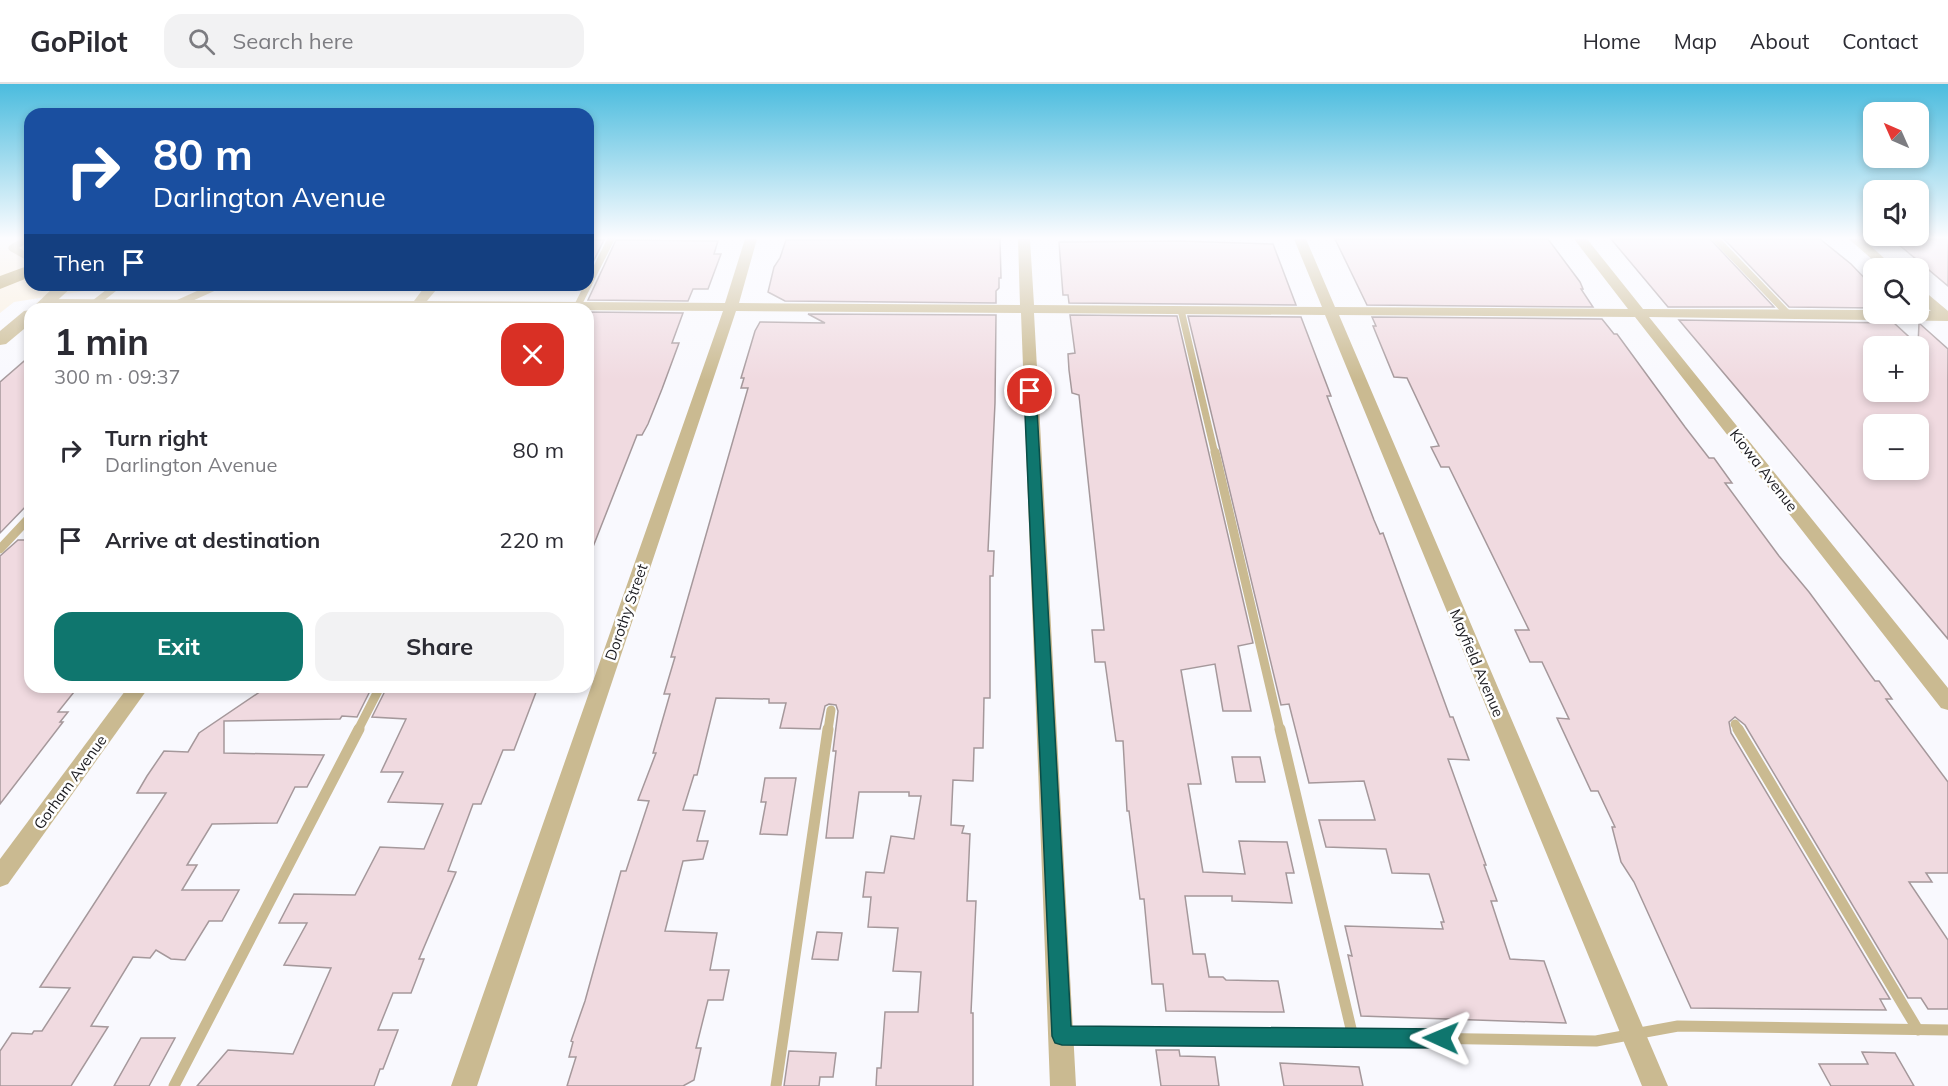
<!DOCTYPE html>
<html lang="en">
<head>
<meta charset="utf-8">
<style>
  body { margin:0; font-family:Mulish,sans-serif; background:#f2f2f3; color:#2b2b33; height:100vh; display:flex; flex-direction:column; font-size:22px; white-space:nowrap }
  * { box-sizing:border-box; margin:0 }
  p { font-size:20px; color:#7c7c81 }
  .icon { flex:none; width:33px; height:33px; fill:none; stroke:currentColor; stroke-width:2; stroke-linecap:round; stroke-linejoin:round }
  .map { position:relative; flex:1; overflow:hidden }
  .sheet { position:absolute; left:24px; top:219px; width:570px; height:390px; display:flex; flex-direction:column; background:#fff; border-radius:18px; box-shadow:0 3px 9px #0003 }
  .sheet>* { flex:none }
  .hud { position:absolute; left:24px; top:24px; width:570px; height:183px; border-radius:18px; box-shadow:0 3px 9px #0003; background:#1a4fa0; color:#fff; overflow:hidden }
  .needle { width:39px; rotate:315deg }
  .tools { position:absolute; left:1863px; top:18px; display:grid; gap:12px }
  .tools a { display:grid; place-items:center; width:66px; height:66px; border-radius:12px; background:#fff; box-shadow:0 3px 9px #0003; font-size:30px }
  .pin { position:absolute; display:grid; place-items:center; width:51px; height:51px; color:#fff; margin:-26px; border:3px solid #fff; border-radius:50%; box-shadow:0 2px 6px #0007 }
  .me { position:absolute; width:66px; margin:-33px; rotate:271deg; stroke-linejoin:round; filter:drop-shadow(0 0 4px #0008) }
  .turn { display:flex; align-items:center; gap:21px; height:126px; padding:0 30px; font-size:27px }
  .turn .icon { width:78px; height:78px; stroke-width:2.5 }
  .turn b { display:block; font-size:42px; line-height:51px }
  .then { display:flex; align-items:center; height:57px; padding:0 30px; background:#0003; gap:12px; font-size:22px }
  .round { display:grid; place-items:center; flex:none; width:63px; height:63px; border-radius:18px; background:#f2f2f3 }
  .summary { display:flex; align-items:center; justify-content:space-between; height:102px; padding:0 30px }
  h1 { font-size:36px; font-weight:700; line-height:45px }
  .action { display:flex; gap:12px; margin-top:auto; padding:12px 30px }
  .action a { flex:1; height:69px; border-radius:18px; background:#0f766e; color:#fff; font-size:24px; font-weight:700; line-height:69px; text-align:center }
  .action a+a { background:#f2f2f3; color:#2b2b33 }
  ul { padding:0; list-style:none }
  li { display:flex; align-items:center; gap:18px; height:90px; padding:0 30px }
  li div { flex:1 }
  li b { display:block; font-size:22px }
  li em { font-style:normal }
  header { display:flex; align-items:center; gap:36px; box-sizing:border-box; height:84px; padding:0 30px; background:#fff; border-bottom:2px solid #e1e1e2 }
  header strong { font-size:28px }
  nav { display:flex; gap:33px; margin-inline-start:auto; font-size:21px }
  .search { width:420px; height:54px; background:#f2f2f3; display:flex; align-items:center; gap:15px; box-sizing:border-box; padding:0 21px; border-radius:18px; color:#7c7c81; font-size:22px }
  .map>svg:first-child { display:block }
  .commercial { fill:#faeeda }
  .building { fill:#f0dae0; stroke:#a5989b; stroke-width:1.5; fill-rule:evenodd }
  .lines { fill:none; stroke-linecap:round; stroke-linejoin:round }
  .service-far2 { stroke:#caba91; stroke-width:7 }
  .service-far1 { stroke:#caba91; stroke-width:9 }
  .service { stroke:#caba91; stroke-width:11 }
  .minor { fill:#caba91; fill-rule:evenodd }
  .tertiary { fill:#caba91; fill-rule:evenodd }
  .secondary { fill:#b29a5b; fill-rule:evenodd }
  .route { fill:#0f766e; stroke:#0a4d48; stroke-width:1.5 }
  .labels { text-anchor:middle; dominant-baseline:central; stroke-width:5; stroke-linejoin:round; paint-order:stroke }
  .street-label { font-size:15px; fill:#1b1b20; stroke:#fff }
</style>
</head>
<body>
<header>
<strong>GoPilot</strong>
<div class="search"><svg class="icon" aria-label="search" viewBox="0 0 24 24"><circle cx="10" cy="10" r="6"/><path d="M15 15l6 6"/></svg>Search here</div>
<nav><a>Home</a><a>Map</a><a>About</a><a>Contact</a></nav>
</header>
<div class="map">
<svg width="1948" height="1002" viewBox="0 0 1948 1002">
  <rect width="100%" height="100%" fill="#f9f9fe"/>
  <polygon class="commercial" points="0,155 30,155 30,201 209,201 199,206 91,206 14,218 0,229"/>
  <g class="building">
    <polygon points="1000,155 1001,194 999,194 999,204 996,207 996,219 785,217 768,208 774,183 780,174 786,156"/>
    <polygon points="1335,155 1548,155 1580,198 1583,205 1581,205 1593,223 1367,221"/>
    <polygon points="1611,155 1710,155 1774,223 1668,223"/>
    <polygon points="1724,155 1820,155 1851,180 1874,204 1874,224 1789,223"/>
    <polygon points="1891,155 1948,155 1948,202 1904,165"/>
    <polygon points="588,156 604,156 588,188"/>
    <polygon points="616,156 718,157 714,170 721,170 708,205 693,205 688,217 588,216"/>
    <polygon points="1180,157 1273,160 1296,221 1069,219 1068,211 1063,211 1059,158"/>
    <polygon points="588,228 683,229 672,259 679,259 662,305 648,340 642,351 637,351 589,473"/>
    <polygon points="808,230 996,231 995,319 988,467 994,467 993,492 990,492 990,614 984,614 983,664 974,664 973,697 953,696 951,741 964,742 962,749 970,750 967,817 976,817 971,929 973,929 973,1002 876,1002 877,984 881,984 885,928 918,928 921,888 893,887 898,844 868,843 871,813 863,813 866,788 884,789 891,752 914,755 921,712 909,712 909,708 859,708 853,754 826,754 836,667 833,667 838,627 836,621 829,620 825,622 820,645 780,644 786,619 769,619 769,615 716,614 697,691 694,691 683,726 705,727 697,757 708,757 703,775 683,777 665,847 717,849 710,886 729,886 723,916 708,916 696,964 701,964 694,996 683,1002 567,1002 576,973 569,973 573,958 571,957 585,917 621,787 626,787 649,717 638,716 656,669 653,669 670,610 664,610 675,573 671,573 748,304 741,304 744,294 741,294 755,247 760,238 825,239"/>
    <polygon points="1070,231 1177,232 1253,559 1238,562 1251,627 1223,627 1215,580 1181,586 1201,700 1188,700 1203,788 1245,790 1239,757 1287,758 1294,789 1286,789 1292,819 1232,817 1232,812 1185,812 1193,870 1205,870 1209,893 1223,893 1226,896 1278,897 1284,928 1166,927 1163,900 1152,900 1144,815 1140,815 1129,727 1127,727 1123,657 1116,657 1105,578 1095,578 1092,546 1104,546 1079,311 1072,309 1069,286 1068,270 1075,269"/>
    <polygon points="1188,232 1301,233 1331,312 1327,312 1374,436 1380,450 1383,449 1450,633 1453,633 1469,676 1448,675 1486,781 1484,781 1497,817 1491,817 1510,875 1544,877 1566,939 1361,932 1348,871 1352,872 1345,842 1443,845 1441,838 1444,838 1429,790 1392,789 1386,765 1326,763 1319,736 1375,736 1364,697 1309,699 1289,620 1281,621"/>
    <polygon points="1372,233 1602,235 1614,250 1617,250 1685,343 1709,374 1714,374 1732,399 1725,399 1779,472 1809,508 1875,597 1879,597 1892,615 1886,615 1948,698 1948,789 1926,789 1932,798 1909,798 1948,856 1948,925 1928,925 1921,914 1908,914 1745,641 1735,633 1729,638 1731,649 1890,915 1880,915 1886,926 1691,924 1634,798 1621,778 1612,743 1615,743 1598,707 1591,707 1557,634 1569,635 1542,578 1530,578 1515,546 1529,546 1449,383 1441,383 1431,363 1439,362 1407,294 1394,293 1373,242 1376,242"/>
    <path d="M 1679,236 L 1894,239 L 1918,261 L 1919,239 L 1948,265 L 1948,555 ZM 1874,262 L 1918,262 L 1918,308 L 1874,308 ZM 1874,340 L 1918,340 L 1918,386 L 1874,386 Z"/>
    <polygon points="30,272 30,418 0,449 0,298"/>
    <polygon points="18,456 30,456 30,603 78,603 58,628 68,628 60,638 63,638 0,720 0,472"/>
    <polygon points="267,603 372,603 357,633 342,632 340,635 224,637 224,669 324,671 307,703 295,703 277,739 212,740 187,781 197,781 182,806 239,806 222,837 209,837 185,876 171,875 156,866 150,874 133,873 91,942 108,943 71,1002 0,1002 0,967 12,949 32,950 34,947 42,947 70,904 40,903 166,709 137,709 147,692 164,667 188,668 199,649"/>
    <polygon points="387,603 538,603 514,666 503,666 481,720 473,720 448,787 456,788 419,875 424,875 411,909 393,909 378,946 398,946 383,985 380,985 374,1002 197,1002 228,966 293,970 331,884 284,881 307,839 279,839 294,810 355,811 380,763 424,765 443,720 388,718 403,688 381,688 406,635 372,633"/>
    <polygon points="1232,673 1260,673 1265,698 1236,698"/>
    <polygon points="765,694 796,694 787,751 760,750 766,718 761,718"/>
    <polygon points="817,848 842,849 838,876 812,875"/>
    <polygon points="141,954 175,954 149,1002 114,1002"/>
    <polygon points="1156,966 1179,966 1180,972 1215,973 1219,1002 1161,1002"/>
    <polygon points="789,967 836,969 833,993 820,993 819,1002 784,1002"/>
    <polygon points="1862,968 1895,969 1914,1002 1831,1002 1819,980 1868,980"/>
    <polygon points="1280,979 1359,983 1363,1002 1284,1002"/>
  </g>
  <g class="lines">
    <g class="service-far2">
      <polyline points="27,155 12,164 28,173"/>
      <polyline points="1716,155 1788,230"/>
      <polyline points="588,201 611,155"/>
      <polyline points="95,219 118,201"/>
      <polyline points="179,219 219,201"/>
      <polyline points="576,225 588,201"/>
      <polyline points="1181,226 1215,370"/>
    </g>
    <g class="service-far1">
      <polyline points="1215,368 1280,646"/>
      <polyline points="0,465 30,433"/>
      <polyline points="1735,640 1739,646"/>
      <polyline points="358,646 380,603"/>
      <polyline points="828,646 831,626"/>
    </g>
    <g class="service">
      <polyline points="1280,645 1353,953 1596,957 1678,942 1948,946"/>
      <polyline points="1738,645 1918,946"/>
      <polyline points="1062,952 1353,953"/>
      <polyline points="174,1002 359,645"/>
      <polyline points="776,1002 828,645"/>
    </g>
    <g class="minor">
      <polygon points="745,155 757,155 739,219 1020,221 1018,155 1030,155 1034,221 1322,223 1294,155 1306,155 1335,223 1628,225 1574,155 1587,155 1643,225 1874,226 1874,230 1918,230 1918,227 1931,227 1918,216 1918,205 1923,206 1948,227 1948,237 1649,233 1948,604 1948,626 1941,624 1635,233 1339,231 1668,1002 1642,1002 1325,231 1034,229 1076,1002 1050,1002 1021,229 736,227 477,1002 451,1002 723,227 46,223 39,219 46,215 414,217 426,201 440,201 427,217 725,219"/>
      <polygon points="1849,155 1863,155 1895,184 1882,184"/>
      <polygon points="128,603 149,603 8,800 0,803 0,775"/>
    </g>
    <g class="tertiary">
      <polygon points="56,201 74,201 48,225 30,226"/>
      <polygon points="30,226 30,240 6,260 0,261 0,247 24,227"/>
    </g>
    <polygon class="secondary" points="30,181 30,193 0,205 0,192"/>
  </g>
  <linearGradient id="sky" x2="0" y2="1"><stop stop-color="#4bbcde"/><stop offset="0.52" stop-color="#fcfcff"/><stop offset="1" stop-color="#fcfcff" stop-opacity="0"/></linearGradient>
  <rect width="1948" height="296" fill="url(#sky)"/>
  <polygon class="route" points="1030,303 1036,307 1071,942 1441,945 1448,947 1451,954 1448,961 1441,964 1062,961 1055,959 1052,952 1024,307"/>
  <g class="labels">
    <g class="street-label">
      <text transform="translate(1764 386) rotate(52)">Kiowa Avenue</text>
      <text transform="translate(626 528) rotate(-71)">Dorothy Street</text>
      <text transform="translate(1477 579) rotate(67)">Mayfield Avenue</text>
      <text transform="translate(70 698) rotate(-54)">Gorham Avenue</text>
    </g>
  </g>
</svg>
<div class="tools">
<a><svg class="needle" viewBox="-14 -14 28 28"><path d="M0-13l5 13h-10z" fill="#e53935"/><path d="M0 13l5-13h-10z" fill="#7c7c81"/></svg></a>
<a><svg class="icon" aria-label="sound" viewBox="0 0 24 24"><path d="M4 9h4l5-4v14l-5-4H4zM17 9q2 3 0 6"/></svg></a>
<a><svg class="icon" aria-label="search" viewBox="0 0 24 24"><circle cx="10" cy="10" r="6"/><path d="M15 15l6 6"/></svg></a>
<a>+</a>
<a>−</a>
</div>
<div class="pin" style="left:1030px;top:307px;background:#d93025"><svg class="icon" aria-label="arrive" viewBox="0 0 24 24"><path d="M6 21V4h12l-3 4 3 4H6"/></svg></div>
<svg class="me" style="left:1441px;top:954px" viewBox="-20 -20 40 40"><path d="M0-17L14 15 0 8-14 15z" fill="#0f766e" stroke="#fff" stroke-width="4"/></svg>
<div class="hud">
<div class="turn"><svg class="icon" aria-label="right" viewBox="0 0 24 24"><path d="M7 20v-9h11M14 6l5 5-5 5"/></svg><div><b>80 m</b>Darlington Avenue</div></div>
<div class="then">Then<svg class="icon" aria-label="arrive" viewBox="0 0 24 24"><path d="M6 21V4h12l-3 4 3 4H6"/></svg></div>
</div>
<section class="sheet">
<div class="summary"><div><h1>1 min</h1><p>300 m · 09:37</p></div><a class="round" style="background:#d93025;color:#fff"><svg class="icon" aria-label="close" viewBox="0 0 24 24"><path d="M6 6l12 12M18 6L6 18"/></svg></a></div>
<ul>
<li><svg class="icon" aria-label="right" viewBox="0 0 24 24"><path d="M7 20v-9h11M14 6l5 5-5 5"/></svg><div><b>Turn right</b><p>Darlington Avenue</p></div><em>80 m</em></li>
<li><svg class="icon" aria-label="arrive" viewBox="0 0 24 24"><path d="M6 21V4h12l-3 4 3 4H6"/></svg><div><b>Arrive at destination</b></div><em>220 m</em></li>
</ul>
<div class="action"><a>Exit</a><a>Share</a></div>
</section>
</div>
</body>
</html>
